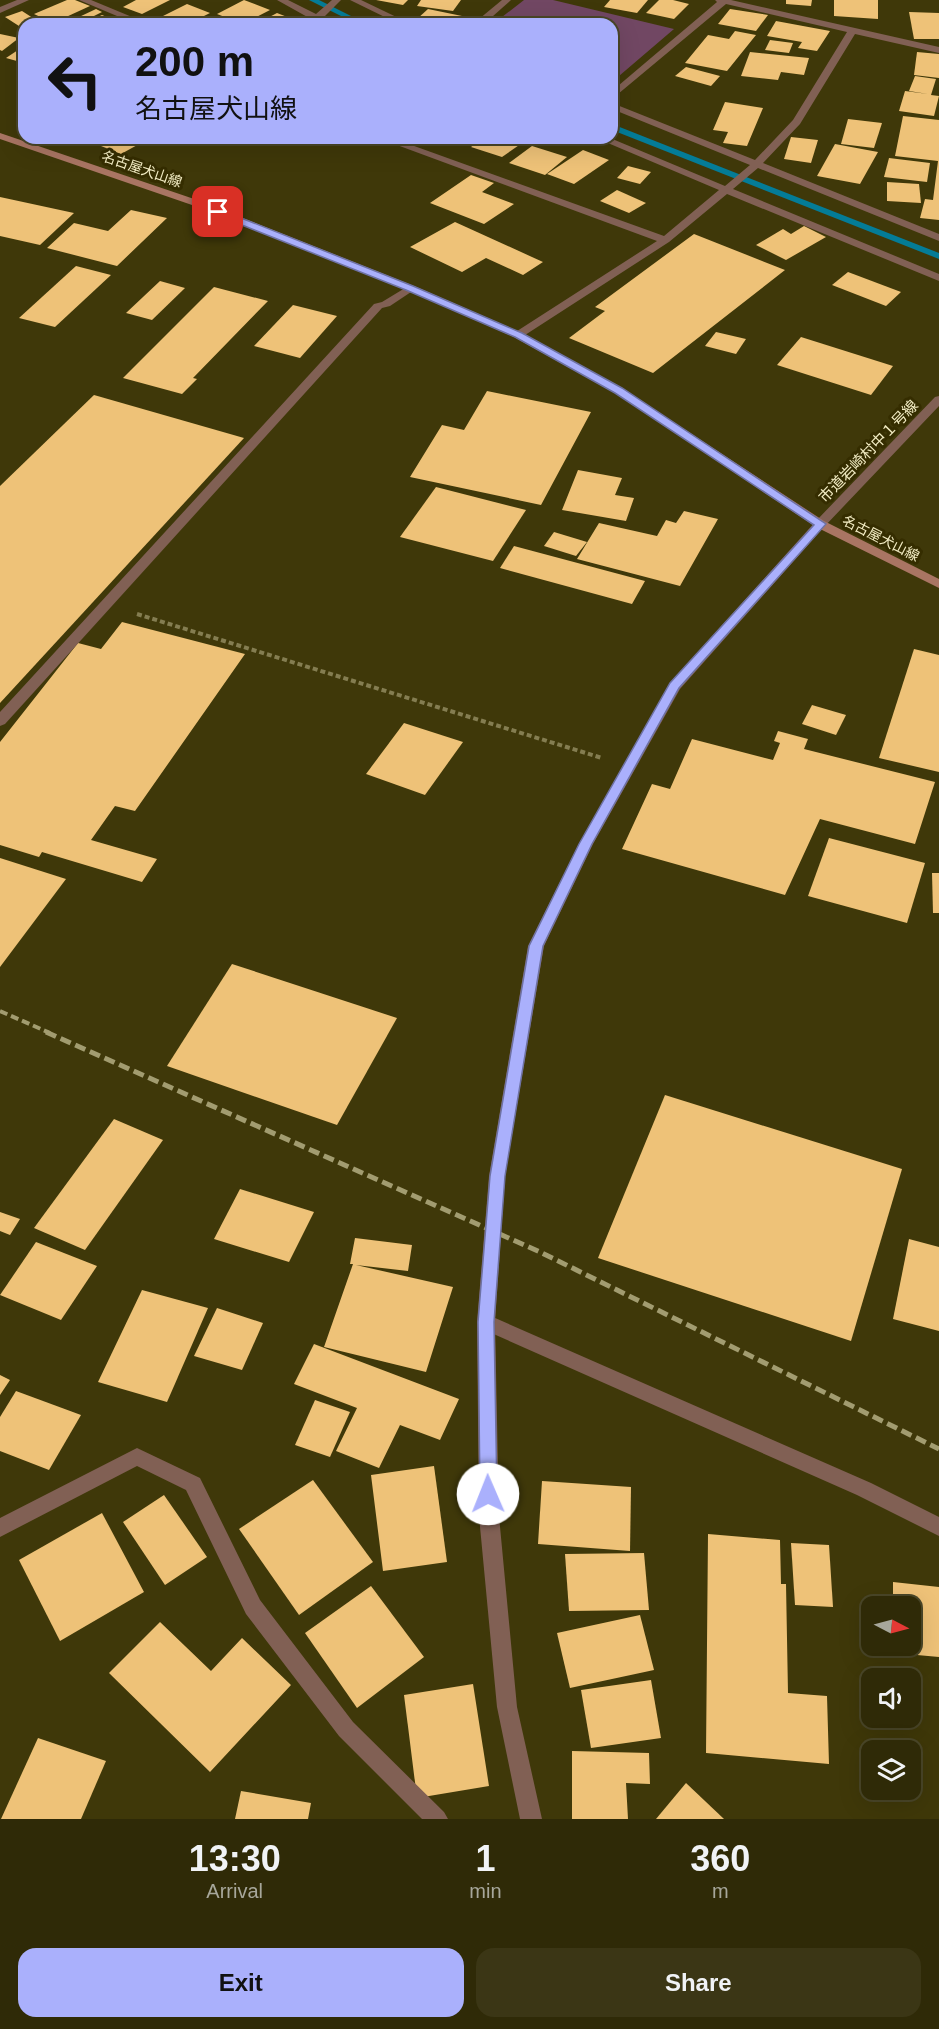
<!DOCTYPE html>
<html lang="en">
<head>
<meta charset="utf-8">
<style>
  body { margin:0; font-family:Arial,"Noto Sans JP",sans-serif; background:#3b3615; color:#f1f3f6; height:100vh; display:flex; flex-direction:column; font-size:22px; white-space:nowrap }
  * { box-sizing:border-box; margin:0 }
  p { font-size:20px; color:#a7a79b }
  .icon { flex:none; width:33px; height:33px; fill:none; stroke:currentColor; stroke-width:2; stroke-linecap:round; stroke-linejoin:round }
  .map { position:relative; height:1819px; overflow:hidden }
  .drawer { display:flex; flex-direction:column; background:#2f2a07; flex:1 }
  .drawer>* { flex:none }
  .guide { position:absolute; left:18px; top:18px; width:600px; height:126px; border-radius:18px; box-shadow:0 6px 24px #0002,0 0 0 2px #4a4628; background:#aab0fc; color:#111; overflow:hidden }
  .needle { width:39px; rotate:96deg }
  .buttons { position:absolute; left:861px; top:1596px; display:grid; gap:12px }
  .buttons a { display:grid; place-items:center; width:60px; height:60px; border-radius:12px; background:#2f2a07; box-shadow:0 6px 24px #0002,0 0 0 2px #4a4628; font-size:30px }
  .pin { position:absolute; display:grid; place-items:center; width:51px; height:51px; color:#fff; margin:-26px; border-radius:12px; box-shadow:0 3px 9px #0006 }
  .me { position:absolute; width:66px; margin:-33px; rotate:359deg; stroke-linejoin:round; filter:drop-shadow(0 0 4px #0008) }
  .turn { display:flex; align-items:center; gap:21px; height:126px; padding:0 18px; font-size:27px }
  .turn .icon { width:78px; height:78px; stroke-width:2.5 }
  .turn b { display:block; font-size:42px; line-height:51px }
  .eta { display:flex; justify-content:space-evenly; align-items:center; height:102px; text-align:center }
  .eta b { font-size:36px; font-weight:600; line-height:42px }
  .action { display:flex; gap:12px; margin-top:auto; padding:12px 18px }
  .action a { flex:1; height:69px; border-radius:18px; background:#aab0fc; color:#111; font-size:24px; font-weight:600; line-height:69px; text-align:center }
  .action a+a { background:#3b3615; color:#f1f3f6 }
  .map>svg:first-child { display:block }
  .green { fill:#714763 }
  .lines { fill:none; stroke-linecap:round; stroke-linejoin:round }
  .stream { fill:#047c97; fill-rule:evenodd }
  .building { fill:#eec278 }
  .path { stroke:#847d51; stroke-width:4; stroke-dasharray:5 3; stroke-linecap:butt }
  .minor { fill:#816054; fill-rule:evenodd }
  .tertiary { fill:#816054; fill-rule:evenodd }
  .secondary { fill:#a97563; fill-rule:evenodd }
  .rail-far1 { stroke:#a29c70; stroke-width:4; stroke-dasharray:8 4; stroke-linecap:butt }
  .rail { stroke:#a29c70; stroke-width:5; stroke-dasharray:11 5; stroke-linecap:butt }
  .route { fill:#aab0fc; stroke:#6e72a4; stroke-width:1.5 }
  .labels { text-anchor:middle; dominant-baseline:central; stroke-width:6; stroke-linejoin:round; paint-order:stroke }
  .far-street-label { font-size:14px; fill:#f3edc4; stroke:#352d00 }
  .street-label { font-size:15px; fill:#f3edc4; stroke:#352d00 }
</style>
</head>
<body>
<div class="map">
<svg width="939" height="1819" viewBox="0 0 939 1819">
  <rect width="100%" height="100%" fill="#3f3809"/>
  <polygon class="green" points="524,0 553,0 674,29 612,82 612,24 493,24"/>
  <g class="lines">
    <g class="stream">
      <polygon points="309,0 319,0 367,24 357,24"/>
      <polygon points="612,124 939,253 939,259 612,130"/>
    </g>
  </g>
  <g class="building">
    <polygon points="67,0 75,0 90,6 53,23 34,14"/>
    <polygon points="136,0 170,0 142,14 123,7"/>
    <polygon points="244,0 270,10 243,24 217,14"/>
    <polygon points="376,0 408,0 403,5"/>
    <polygon points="421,0 461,0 453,11 417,6"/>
    <polygon points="610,0 648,0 637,13 604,7"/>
    <polygon points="659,0 673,0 689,4 674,19 646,13"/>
    <polygon points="786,0 812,0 811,6 786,4"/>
    <polygon points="834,0 878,0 878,19 834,16"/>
    <polygon points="187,4 210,13 194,21 200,24 170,24 157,19"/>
    <polygon points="96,9 102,12 86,20 79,17"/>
    <polygon points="428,9 462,16 454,24 417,19"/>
    <polygon points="730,9 768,15 756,31 718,24"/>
    <polygon points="22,11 36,20 19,26 5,17"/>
    <polygon points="909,12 939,13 939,39 914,39"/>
    <polygon points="277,13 300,22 256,24"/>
    <polygon points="102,15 119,22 83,24"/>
    <polygon points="776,21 830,31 817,51 798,48 802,42 767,36"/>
    <polygon points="735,31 756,35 727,71 685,63 708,35 729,39"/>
    <polygon points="0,34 19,38 2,51 0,50"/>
    <polygon points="770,40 793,43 789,53 765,50"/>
    <polygon points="24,46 24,63 6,58"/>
    <polygon points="750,52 809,58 804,75 781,72 778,80 741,76"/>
    <polygon points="917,52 939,54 939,78 914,75"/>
    <polygon points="686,67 720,76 711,86 675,76"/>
    <polygon points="915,76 936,79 931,95 939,96 934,116 899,111 905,91 928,94 909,91"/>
    <polygon points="725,102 763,108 747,146 723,143 728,132 713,130"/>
    <polygon points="903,116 939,120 939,220 920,218 925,199 933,200 938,161 895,156"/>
    <polygon points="848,119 882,123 874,148 841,144"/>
    <polygon points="791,137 818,140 811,163 784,159"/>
    <polygon points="81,138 150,138 121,154"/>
    <polygon points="483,138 517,138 525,141 502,157 471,147"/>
    <polygon points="835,144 878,152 860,184 817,176"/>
    <polygon points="532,146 567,157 545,175 509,163"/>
    <polygon points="583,150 609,160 574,184 547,174"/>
    <polygon points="889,158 930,163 927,182 884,177"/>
    <polygon points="628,166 651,172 640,184 617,178"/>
    <polygon points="471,175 494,183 482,192 514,204 484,224 430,203"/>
    <polygon points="887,182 919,184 921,203 887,201"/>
    <polygon points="617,190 646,203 629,213 600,201"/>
    <polygon points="0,197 74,213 40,245 0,236"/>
    <polygon points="131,210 167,218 117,266 47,248 74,223 108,231"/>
    <polygon points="455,222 543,262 523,275 486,258 462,272 410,247"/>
    <polygon points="804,226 826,237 786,260 756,245 783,229 791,234"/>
    <polygon points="694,234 785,270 653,373 569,338 605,311 595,307"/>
    <polygon points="76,266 111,275 55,327 19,318"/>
    <polygon points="848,272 901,292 886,306 832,285"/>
    <polygon points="160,281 185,288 152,320 126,313"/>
    <polygon points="214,287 268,301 193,378 197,379 182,394 123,378"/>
    <polygon points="293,305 337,316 300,358 254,346"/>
    <polygon points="716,332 746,339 736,354 705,346"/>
    <polygon points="801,337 893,366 871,395 777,365"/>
    <polygon points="487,391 591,412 541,505 410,477 442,425 464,430"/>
    <polygon points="94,395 244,438 0,703 0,486"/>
    <polygon points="578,470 622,478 615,495 634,498 626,521 562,510"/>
    <polygon points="436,487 526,510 493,561 400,537"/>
    <polygon points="684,511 718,519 680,586 577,559 599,523 657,536 666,520 676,523"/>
    <polygon points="554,532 587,542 576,556 544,546"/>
    <polygon points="514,546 645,581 632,604 500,568"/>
    <polygon points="122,622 245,654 135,811 115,806 91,840 157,859 142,882 42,852 39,857 0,845 0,742 78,643 101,649"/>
    <polygon points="914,649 939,655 939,772 879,758"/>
    <polygon points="812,705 846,715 836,735 802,724"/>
    <polygon points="404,723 463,742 425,795 366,774"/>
    <polygon points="778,731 808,739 804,749 935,782 915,844 820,819 785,895 622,849 652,784 670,789 692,739 773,760 780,743 774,741"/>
    <polygon points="829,838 925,863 907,923 808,896"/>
    <polygon points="0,858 66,879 0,967"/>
    <polygon points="932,873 939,873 939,913 933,913"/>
    <polygon points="232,964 397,1018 337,1125 167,1066"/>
    <polygon points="665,1095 902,1169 851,1341 598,1258"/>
    <polygon points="114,1119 163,1140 85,1250 34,1228"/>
    <polygon points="240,1189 314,1212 289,1262 214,1239"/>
    <polygon points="0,1212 20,1219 10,1235 0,1231"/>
    <polygon points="355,1238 412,1245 408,1271 356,1265 453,1287 426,1372 324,1347 353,1264 350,1264"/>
    <polygon points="909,1239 939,1247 939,1331 893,1319"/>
    <polygon points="36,1242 97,1266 61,1320 0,1295"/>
    <polygon points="142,1290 208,1308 167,1402 98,1382"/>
    <polygon points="217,1308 263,1323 242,1370 194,1356"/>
    <polygon points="314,1344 459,1399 440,1440 400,1425 379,1468 336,1451 357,1408 294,1384"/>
    <polygon points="0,1375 10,1380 0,1395"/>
    <polygon points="16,1391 81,1415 49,1470 0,1451 0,1417"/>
    <polygon points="315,1400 350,1412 330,1457 295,1445"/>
    <polygon points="434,1466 447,1562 383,1571 371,1475"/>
    <polygon points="313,1480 373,1562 299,1615 239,1529"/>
    <polygon points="542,1481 631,1487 630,1551 538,1544"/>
    <polygon points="164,1495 207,1557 165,1585 123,1522"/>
    <polygon points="102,1513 144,1592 60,1641 19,1560"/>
    <polygon points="708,1534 780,1540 781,1584 786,1584 788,1693 827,1696 829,1764 706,1753"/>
    <polygon points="791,1543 829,1545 833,1607 795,1605"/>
    <polygon points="644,1553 649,1610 569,1611 565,1554"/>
    <polygon points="893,1582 939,1587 939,1657 895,1653 895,1646 910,1646 910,1606 893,1606"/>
    <polygon points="371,1586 424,1657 357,1708 305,1633"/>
    <polygon points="640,1615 654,1670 570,1688 557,1633"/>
    <polygon points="160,1622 211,1671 242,1638 291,1685 210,1772 109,1673"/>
    <polygon points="651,1680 661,1738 591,1748 581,1690"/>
    <polygon points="473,1684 489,1786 417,1798 404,1695"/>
    <polygon points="38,1738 106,1761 81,1819 1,1819"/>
    <polygon points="572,1751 649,1753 650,1784 626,1783 628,1819 572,1819"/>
    <polygon points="686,1783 724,1819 656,1819"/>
    <polygon points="241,1791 311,1803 308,1819 235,1819"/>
  </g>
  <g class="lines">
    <polyline class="path" points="137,614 602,758"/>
    <g class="minor">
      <polygon points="17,0 29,0 0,13 0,7"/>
      <polygon points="79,0 91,0 149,24 136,24"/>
      <polygon points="277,0 288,0 316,14 332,0 341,0 323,18 334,24 318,22 306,24 311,19"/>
      <polygon points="350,0 361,0 411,24 399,24"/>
      <polygon points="502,0 511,0 484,24 473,24"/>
      <polygon points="715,0 731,0 939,47 939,53 855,34 800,124 763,163 939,234 939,241 758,168 733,189 939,274 939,281 727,194 669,242 522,337 514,337 514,333 657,241 378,138 392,138 664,236 719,190 596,138 610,138 725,186 750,165 612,109 612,103 755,160 793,120 847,32 726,4 612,99 612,91 717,2"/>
      <polygon points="410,285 415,288 414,290 390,306 382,308 5,724 0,726 0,712 374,304 382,302"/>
      <polygon points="486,1314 871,1483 939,1517 939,1536 857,1495 480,1328 477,1322 480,1316"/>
      <polygon points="137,1448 200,1478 260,1600 353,1722 444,1812 448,1819 422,1819 339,1736 246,1614 186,1490 137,1466 0,1537 0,1518"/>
    </g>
    <polygon class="tertiary" points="939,396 939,406 824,527 680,689 593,844 544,946 505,1176 495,1322 499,1516 517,1707 542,1819 520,1819 497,1707 479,1516 477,1322 489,1176 528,946 579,844 670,683 816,521 935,397"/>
    <polygon class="secondary" points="0,133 200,201 414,286 522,333 623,389 824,521 939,579 939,588 816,527 615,393 514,337 406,290 192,205 0,139"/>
    <polyline class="rail-far1" points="0,1011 50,1033"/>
    <polyline class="rail" points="46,1032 540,1252 939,1449"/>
  </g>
  <polygon class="route" points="214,210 221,210 413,286 522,333 622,388 826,524 679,688 592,844 543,946 505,1176 494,1322 497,1494 494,1500 488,1502 482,1500 480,1494 478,1322 490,1176 529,946 579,844 670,683 814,525 615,393 515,337 406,290 214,214"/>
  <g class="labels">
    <g class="far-street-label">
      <text transform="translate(142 169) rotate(19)">名古屋犬山線</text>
      <text transform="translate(881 538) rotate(27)">名古屋犬山線</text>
    </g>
    <g class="street-label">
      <text transform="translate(868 451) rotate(-46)">市道岩崎村中１号線</text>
    </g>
  </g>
</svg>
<div class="buttons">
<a><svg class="needle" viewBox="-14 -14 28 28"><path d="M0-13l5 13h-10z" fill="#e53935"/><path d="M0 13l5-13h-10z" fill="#a7a79b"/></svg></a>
<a><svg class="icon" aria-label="sound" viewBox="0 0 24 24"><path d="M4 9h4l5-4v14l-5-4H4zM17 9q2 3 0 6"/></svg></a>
<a><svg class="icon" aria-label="layers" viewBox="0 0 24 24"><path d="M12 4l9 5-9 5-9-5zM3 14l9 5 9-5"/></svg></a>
</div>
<div class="pin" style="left:218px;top:212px;background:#d93025"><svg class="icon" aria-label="arrive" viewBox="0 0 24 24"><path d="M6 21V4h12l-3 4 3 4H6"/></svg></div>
<svg class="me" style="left:488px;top:1494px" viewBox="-20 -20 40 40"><circle r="19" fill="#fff"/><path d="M0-13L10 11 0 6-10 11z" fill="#aab0fc"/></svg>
<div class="guide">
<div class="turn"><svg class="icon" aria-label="left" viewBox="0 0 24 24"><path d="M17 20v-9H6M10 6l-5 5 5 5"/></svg><div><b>200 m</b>名古屋犬山線</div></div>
</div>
</div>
<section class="drawer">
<div class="eta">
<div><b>13:30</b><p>Arrival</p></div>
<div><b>1</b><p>min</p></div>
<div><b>360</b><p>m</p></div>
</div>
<div class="action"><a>Exit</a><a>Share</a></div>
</section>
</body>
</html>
